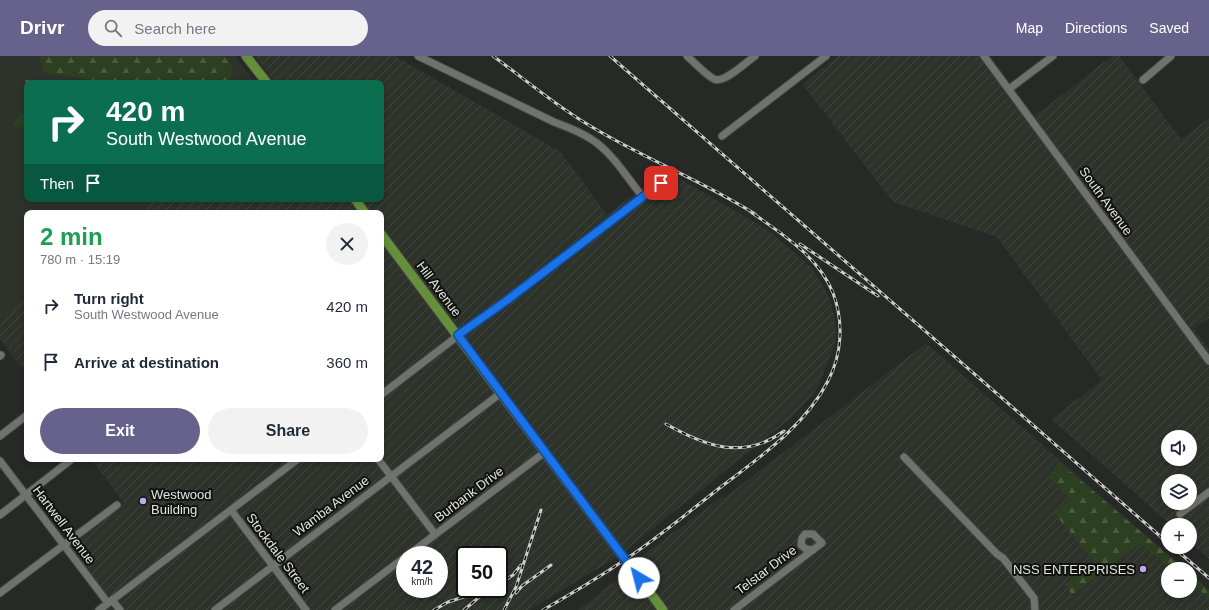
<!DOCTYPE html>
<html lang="en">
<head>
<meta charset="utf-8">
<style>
  body { margin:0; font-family:Arial,sans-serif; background:#f2f2f3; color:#1f2937; height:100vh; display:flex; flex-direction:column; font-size:15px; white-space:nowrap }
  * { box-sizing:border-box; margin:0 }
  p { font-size:13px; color:#747a83 }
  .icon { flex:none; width:22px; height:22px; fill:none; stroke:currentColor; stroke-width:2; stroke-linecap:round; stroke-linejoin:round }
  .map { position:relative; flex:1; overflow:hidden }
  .details { position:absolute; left:24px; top:154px; width:360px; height:252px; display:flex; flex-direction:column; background:#fff; border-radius:8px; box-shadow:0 2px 6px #0003 }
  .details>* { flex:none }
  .banner { position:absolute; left:24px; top:24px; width:360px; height:122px; border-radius:8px; box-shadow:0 2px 6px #0003; background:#0b6e4f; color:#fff; overflow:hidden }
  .fabs { position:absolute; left:1161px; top:374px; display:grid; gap:8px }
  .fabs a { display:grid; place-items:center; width:36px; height:36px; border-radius:50%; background:#fff; box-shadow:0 2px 6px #0003; font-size:20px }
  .speed { position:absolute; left:396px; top:490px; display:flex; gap:8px; font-size:20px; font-weight:700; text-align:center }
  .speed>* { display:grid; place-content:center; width:52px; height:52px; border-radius:50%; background:#fff; box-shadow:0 2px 6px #0003; line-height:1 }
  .speed small { font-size:10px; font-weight:400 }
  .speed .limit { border:2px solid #111; border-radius:6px; background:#fff; color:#111 }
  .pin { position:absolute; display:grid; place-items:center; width:34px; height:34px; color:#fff; margin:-17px; border-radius:8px; box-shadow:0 2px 6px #0006 }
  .me { position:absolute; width:44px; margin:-22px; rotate:323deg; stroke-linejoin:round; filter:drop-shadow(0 0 3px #0008) }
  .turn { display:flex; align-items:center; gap:14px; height:84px; padding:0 16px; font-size:18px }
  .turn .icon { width:52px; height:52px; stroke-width:2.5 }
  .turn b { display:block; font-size:28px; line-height:34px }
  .then { display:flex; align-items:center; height:38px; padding:0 16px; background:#0003; gap:8px; font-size:15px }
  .round { display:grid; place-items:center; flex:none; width:42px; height:42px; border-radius:21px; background:#f2f2f3 }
  .head { display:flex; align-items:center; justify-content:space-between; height:68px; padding:0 16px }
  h1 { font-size:24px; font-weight:600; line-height:30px; color:#1e9e55 }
  .action { display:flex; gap:8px; margin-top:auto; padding:8px 16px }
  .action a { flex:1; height:46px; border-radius:24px; background:#67628c; color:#fff; font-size:16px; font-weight:600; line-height:46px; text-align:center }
  .action a+a { background:#f2f2f3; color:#1f2937 }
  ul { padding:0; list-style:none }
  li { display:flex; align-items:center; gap:12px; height:56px; padding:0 16px }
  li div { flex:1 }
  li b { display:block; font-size:15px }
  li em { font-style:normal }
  header { display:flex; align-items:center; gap:24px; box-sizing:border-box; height:56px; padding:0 20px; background:#67628c; color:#fff }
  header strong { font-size:19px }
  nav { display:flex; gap:22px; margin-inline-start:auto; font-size:14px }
  .search { width:280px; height:36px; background:#f2f2f3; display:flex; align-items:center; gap:10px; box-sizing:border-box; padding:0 14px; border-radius:22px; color:#747a83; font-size:15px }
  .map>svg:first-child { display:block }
  .built { fill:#2d322a }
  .industrial { fill:url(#industrial-furrows); fill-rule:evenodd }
  .forest { fill:url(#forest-firs) }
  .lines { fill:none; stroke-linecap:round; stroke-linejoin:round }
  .stream { stroke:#5f8149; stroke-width:1.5 }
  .minor-casing { stroke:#424442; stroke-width:9 }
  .major-casing { stroke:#424442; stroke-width:11 }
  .minor { stroke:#70726e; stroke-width:7 }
  .major { stroke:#658f3b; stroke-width:9 }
  .rail-casing { stroke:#cccecc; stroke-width:3 }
  .rail { stroke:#111210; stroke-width:1.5; stroke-dasharray:4.5; stroke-linecap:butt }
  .route-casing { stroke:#114b97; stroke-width:10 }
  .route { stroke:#1a73e8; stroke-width:7 }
  .poi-dot { fill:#c0a8f3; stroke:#111210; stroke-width:1.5 }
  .labels { text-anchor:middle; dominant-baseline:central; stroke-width:4; stroke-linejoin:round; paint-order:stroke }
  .street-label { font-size:13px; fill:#e2e4e2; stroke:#111210 }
  .poi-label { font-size:13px; fill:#e2e4e2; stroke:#111210; text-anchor:start }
</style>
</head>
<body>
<header>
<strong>Drivr</strong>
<div class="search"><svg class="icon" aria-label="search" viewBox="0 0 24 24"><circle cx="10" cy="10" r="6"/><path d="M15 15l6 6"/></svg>Search here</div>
<nav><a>Map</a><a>Directions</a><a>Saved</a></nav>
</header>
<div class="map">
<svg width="1209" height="554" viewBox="0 0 1209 554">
  <defs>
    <pattern id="industrial-furrows" width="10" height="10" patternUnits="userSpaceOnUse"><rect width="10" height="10" fill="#2d322a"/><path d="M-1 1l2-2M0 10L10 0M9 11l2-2" fill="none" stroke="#41463e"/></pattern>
    <pattern id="forest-firs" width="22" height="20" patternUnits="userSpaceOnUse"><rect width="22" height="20" fill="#2c3f20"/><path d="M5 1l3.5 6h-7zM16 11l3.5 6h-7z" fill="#4a5b40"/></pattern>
  </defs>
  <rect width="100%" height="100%" fill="#272926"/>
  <polygon class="built" points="0,0 235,0 255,27 27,27 27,143 158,143 139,157 27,157 27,319 0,284"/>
  <g class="industrial">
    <path d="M 255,0 L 395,0 L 561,96 L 607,159 L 665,114 L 768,174 L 812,212 L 825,233 L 831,247 L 836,269 L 835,288 L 818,331 L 811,341 L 789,364 L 616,502 L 529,554 L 91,554 L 102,546 L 63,494 L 124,447 L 91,403 L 381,403 L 381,157 L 139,157 L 158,143 L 381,143 L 381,27 L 275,27 ZM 405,499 L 439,499 L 439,533 L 405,533 ZM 465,499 L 499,499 L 499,533 L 465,533 Z"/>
    <path d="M 838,0 L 990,0 L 1034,60 L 1112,0 L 1119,0 L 1181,83 L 1209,62 L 1209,262 L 1194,273 L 1209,293 L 1209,503 L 1190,486 L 1190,469 L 1171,469 L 1051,363 L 1102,324 L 997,181 L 893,146 L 802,28 ZM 1168,381 L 1190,381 L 1190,403 L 1168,403 ZM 1168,425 L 1190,425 L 1190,447 L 1168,447 Z"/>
    <polygon points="27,240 27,316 0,280 0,260"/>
    <polygon points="926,287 1184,513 1168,513 1168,535 1190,535 1190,518 1209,535 1209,554 578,554 641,505 639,502 720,442 724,442"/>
  </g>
  <g class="forest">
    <polygon points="39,0 224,0 233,12 228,27 117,27 44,17"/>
    <polygon points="27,57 27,74 13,69 20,58"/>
    <polygon points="1059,406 1185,513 1172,513 1140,488 1072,539 1065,528 1095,506 1054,457 1070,443 1049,422"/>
    <polygon points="1190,517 1209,534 1209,542 1190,527"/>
  </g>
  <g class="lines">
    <polyline class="stream" points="26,25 38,27"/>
    <defs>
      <g id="minor">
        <path d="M 418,0 L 554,66 C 567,71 579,75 591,83 C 612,96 627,122 643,141"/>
        <path d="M 687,0 C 695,7 705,18 714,23 C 724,28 746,6 755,0"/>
        <polyline points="984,0 1209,305"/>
        <polyline points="1143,24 1171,0"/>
        <polyline points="1009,33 1053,0"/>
        <polyline points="722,80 826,0"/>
        <polyline points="0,300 1,299"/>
        <path d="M 381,339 C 476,264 575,194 671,120"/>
        <polyline points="0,380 27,359"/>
        <polyline points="904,401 997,498 1003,502 1034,542 1035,554"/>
        <polyline points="378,403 435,478"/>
        <polyline points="0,405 108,547"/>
        <polyline points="231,454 306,554"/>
        <polyline points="1180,458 1209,436"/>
        <polyline points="0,459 72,403"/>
        <polyline points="408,499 545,396"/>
        <polyline points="0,537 117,449"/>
        <polyline points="112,544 120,554"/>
        <polyline points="99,554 298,403"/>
        <polyline points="215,554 501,337"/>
        <polyline points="335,554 405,501"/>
        <polyline points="734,554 822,487 813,478 805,478 802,482 801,489 806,493 813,494"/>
      </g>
      <g id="major">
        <polyline points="246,0 267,27"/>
        <polyline points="355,143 365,157"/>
        <polyline points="381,178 663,554"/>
      </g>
    </defs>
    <use href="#minor" class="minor-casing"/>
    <use href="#major" class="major-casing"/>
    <use href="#minor" class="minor"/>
    <use href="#major" class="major"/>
    <defs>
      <g id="rail">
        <path d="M 493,0 C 526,24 557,51 592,71 C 645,103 703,125 755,158"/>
        <polyline points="610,0 1168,487"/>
        <polyline points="800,188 878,240"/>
        <path d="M 666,368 C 705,390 743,405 784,375"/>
        <polyline points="1173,491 1209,522"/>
        <polyline points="499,528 513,519 521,509"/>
        <polyline points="516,537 522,530 551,509"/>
        <polyline points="434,554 448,546 489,533"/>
        <polyline points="464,554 484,537"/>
        <polyline points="504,554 516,531 541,454"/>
        <path d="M 543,554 C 569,539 595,524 620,507 C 654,485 685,459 717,434 C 757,403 804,372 828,325 C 842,298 844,266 833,237 C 819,201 782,178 751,156"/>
      </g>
    </defs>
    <use href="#rail" class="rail-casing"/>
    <use href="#rail" class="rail"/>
  </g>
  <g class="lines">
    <defs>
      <polyline id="route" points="639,522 458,279 506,245 661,127"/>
    </defs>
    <use href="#route" class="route-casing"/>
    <use href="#route" class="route"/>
  </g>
  <g class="poi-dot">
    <circle cx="143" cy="445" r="4"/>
    <circle cx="1143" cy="513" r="4"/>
  </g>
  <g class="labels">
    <g class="street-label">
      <text transform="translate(1106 145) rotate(54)">South Avenue</text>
      <text transform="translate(439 233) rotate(53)">Hill Avenue</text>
      <text transform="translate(469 438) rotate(-37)">Burbank Drive</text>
      <text transform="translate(331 450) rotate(-37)">Wamba Avenue</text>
      <text transform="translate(64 469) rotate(53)">Hartwell Avenue</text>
      <text transform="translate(278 497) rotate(53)">Stockdale Street</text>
      <text transform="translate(766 514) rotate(-37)">Telstar Drive</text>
    </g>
    <g class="poi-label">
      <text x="151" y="438">Westwood<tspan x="151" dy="15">Building</tspan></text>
      <text x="1135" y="513" text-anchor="end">NSS ENTERPRISES</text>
    </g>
  </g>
</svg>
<div class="fabs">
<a><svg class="icon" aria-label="sound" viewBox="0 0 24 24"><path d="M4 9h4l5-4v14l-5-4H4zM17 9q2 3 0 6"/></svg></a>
<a><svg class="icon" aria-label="layers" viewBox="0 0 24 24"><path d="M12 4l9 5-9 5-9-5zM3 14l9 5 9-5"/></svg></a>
<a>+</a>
<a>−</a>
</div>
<div class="speed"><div>42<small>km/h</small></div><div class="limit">50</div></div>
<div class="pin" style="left:661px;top:127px;background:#d93025"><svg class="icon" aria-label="arrive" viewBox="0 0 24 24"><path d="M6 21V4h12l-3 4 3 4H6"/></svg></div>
<svg class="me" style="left:639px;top:522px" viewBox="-20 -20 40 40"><circle r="19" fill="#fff"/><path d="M0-13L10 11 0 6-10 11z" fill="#1a73e8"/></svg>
<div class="banner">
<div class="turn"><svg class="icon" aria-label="right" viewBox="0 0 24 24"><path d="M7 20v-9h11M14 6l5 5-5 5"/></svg><div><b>420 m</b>South Westwood Avenue</div></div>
<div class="then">Then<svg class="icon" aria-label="arrive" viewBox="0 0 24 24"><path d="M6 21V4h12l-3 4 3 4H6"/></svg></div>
</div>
<section class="details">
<div class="head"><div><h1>2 min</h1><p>780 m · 15:19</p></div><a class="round"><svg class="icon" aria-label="close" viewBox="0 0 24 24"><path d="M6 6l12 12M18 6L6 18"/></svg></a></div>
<ul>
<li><svg class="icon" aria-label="right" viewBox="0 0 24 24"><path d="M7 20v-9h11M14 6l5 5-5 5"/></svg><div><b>Turn right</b><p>South Westwood Avenue</p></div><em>420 m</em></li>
<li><svg class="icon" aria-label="arrive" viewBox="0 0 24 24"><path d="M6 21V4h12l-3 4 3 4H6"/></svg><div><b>Arrive at destination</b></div><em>360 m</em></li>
</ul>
<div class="action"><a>Exit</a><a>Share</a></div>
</section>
</div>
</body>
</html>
